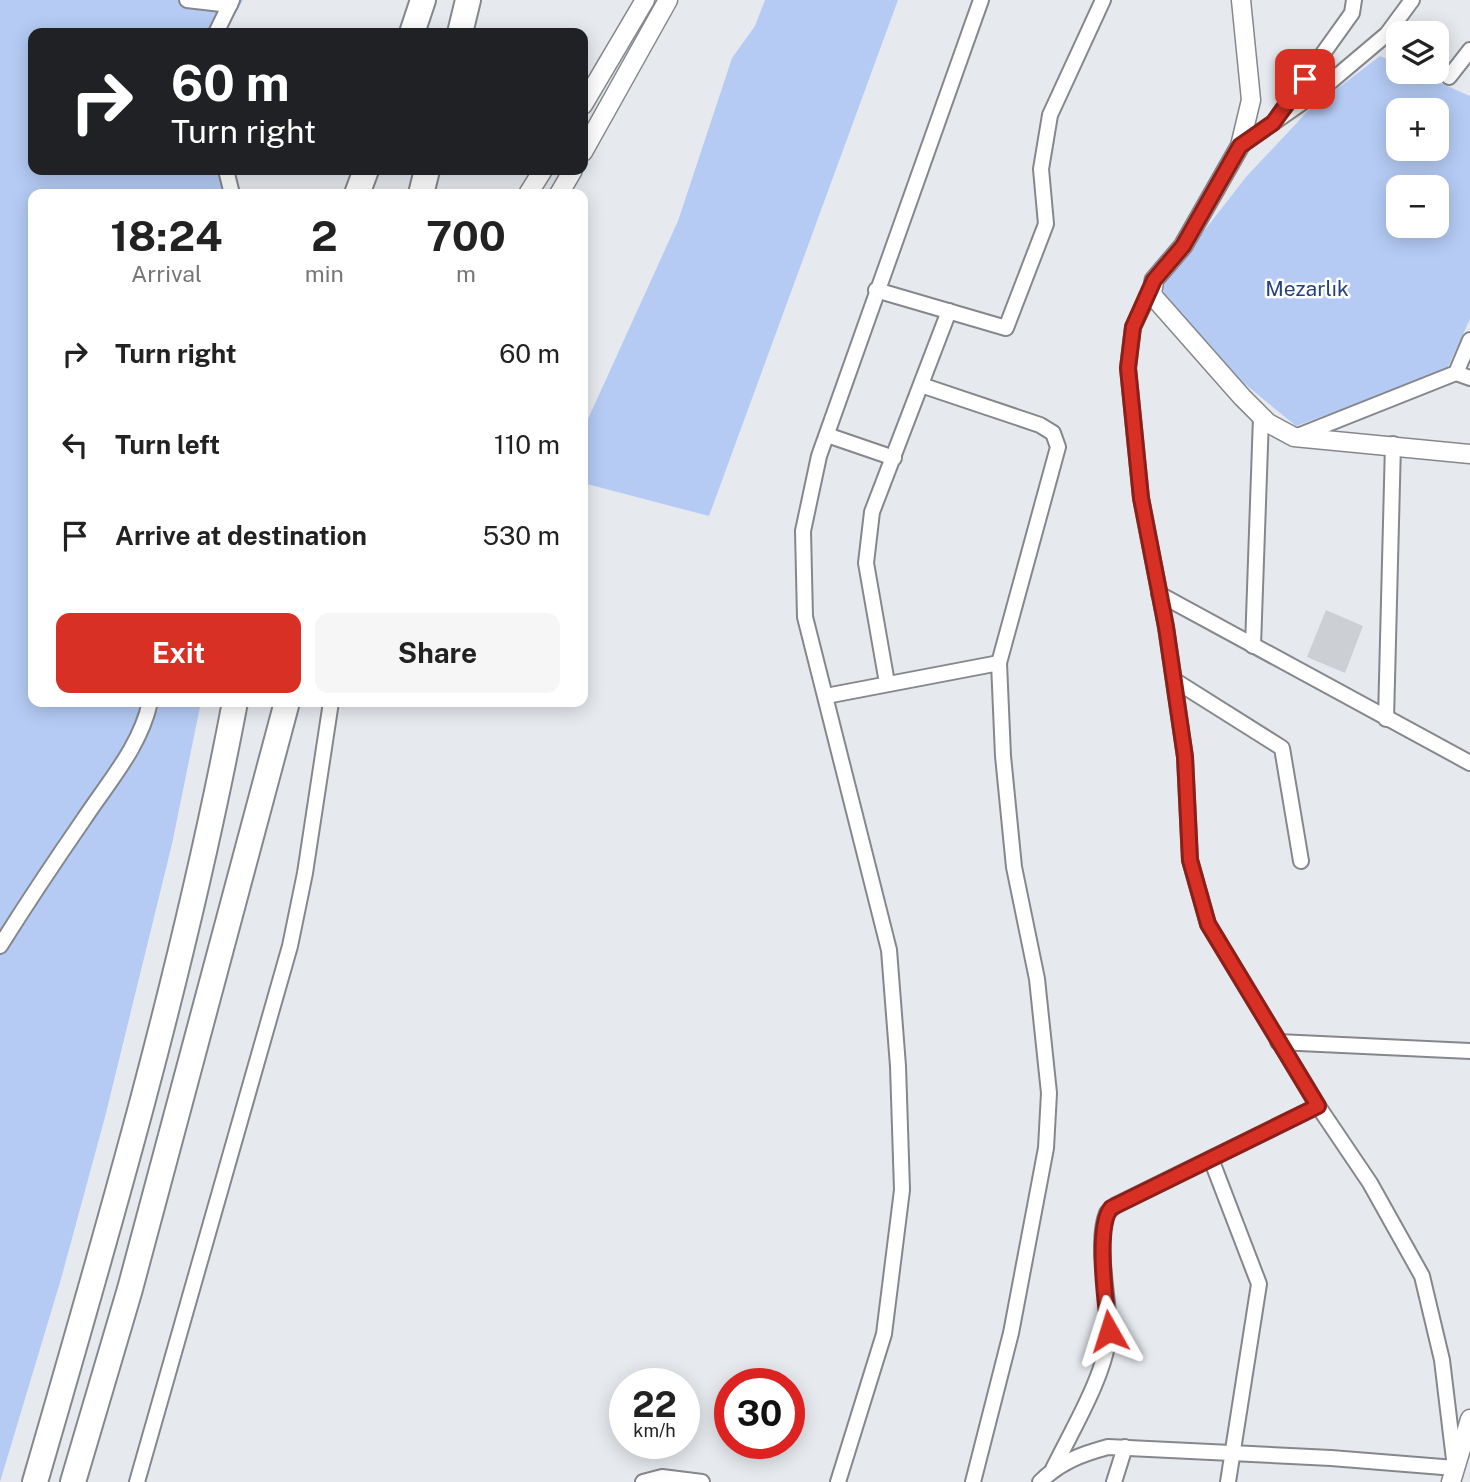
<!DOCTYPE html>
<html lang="en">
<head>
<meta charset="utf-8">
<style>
  body { margin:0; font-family:"Public Sans",sans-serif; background:#f6f6f6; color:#222; height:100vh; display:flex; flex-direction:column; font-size:26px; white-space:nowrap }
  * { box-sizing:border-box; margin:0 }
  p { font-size:23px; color:#767676 }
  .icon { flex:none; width:38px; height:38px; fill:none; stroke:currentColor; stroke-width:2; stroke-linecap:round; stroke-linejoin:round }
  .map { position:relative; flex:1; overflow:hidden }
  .drawer { position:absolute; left:28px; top:189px; width:560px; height:518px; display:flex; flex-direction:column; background:#fff; border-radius:14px; box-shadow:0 4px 18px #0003 }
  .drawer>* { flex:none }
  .guide { position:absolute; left:28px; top:28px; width:560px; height:147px; border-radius:14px; box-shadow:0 4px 18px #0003; background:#202124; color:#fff; overflow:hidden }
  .buttons { position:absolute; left:1386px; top:21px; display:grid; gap:14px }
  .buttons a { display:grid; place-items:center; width:63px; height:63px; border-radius:14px; background:#fff; box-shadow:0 4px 18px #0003; font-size:35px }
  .speed { position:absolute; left:609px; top:1368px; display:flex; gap:14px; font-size:35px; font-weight:700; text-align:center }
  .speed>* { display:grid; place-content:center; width:91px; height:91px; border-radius:50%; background:#fff; box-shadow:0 4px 18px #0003; line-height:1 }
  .speed small { font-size:18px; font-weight:400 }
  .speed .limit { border:10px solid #d22; background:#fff; color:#111 }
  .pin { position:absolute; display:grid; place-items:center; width:60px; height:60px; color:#fff; margin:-30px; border-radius:14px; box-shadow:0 4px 10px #0006 }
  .me { position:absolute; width:77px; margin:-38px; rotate:354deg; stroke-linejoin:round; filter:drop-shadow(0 0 5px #0008) }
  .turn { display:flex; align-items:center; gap:24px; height:147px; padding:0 28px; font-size:32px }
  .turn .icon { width:91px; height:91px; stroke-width:2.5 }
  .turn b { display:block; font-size:49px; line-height:60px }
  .eta { display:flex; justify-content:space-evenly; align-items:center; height:119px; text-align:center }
  .eta b { font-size:42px; font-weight:700; line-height:49px }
  .primary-button { display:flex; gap:14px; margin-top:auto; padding:14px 28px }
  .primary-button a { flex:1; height:80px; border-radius:14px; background:#d93025; color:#fff; font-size:28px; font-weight:700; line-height:80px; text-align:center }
  .primary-button a+a { background:#f6f6f6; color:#222 }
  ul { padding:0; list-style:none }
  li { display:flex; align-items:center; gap:21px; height:91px; padding:0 28px }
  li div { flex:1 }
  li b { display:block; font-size:26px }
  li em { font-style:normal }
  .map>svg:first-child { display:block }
  .green { fill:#b5cbf4; fill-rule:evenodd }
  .building { fill:#cccfd4 }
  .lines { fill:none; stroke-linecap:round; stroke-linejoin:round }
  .minor-casing { stroke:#84878c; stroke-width:18 }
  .tertiary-casing { stroke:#84878c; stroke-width:21 }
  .trunk-casing { stroke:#84878c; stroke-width:28 }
  .minor { stroke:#fff; stroke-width:14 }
  .tertiary { stroke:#fff; stroke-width:18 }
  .trunk { stroke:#fff; stroke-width:24 }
  .route-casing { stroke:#8d1f18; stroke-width:18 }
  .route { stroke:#d93025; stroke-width:12 }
  .labels { text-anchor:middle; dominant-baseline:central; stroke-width:5; stroke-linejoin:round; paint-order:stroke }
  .park-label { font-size:21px; fill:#24427e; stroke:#fff }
</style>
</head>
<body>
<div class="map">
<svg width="1470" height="1482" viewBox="0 0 1470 1482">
  <rect width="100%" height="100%" fill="#e6eaef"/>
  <g class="green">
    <polygon points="0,0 243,0 224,33 33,33 33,170 230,170 236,194 33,194 33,702 201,702 172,844 105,1117 61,1279 0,1482"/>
    <polygon points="765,0 898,0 709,516 583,483 583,430 678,221 732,58 755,26"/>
    <path d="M 1380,56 L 1398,64 L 1398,72 L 1415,72 L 1470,96 L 1470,319 L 1446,371 L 1296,426 L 1240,380 L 1165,297 L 1162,285 L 1246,177 L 1308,111 ZM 1398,110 L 1437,110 L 1437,149 L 1398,149 ZM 1398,187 L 1437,187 L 1437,226 L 1398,226 Z"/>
  </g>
  <polygon class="building" points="1326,610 1363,626 1345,673 1307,657"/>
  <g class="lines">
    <defs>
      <g id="minor">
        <polyline points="187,0 230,5"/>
        <polyline points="216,33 232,0"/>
        <polyline points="1449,77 1470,50"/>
        <polyline points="1279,115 1352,13 1354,0"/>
        <polyline points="1240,146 1323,88 1387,34 1412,0"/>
        <polyline points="226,170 232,194"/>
        <polyline points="876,290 1006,328 1046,224 1041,169 1050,115 1103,0"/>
        <polyline points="1456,373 1470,378"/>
        <polyline points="921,385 1040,425 1053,433 1058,447 999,663 1003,756 1014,867 1037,979 1049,1093 1046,1148 1011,1333 973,1482"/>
        <polyline points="827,435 894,458"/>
        <polyline points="1295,437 1456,373 1470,340"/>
        <polyline points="1159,594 1470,763"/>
        <polyline points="1253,646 1261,417"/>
        <polyline points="1174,680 1282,748 1301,861"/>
        <polyline points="887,683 866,563 872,512 949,311"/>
        <polyline points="826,696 999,663"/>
        <polyline points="1386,719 1393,444"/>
        <path d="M 0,946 C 27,903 55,861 84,819 C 109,781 140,747 150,702"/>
        <polyline points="1278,1042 1470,1051"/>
        <polyline points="1211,1159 1259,1284 1228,1482"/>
        <path d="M 1053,1469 C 1071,1432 1108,1371 1109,1330 C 1109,1299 1095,1242 1107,1213 L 1116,1205 L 1318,1106"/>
        <polyline points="137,1482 290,946 305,873 331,702"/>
        <polyline points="643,1482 662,1477 702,1482"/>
        <polyline points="838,1482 884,1334 902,1190 898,1066 889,950 805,617 803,531 819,456 981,0"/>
        <path d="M 1040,1482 C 1060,1462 1082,1454 1108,1447 L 1331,1458 L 1455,1468 L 1442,1360 L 1422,1276 L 1370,1183 L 1318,1106 L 1208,924 L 1190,860 L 1185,757 L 1166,627 L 1141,498 L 1128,368 L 1133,327 L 1151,290"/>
        <polyline points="1114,1482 1125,1447"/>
      </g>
      <g id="tertiary">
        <polyline points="1241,0 1251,100 1240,146 1183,246 1154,280 1152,295 1242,397 1268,423 1294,437 1470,454"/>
        <polyline points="583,105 645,0"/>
        <polyline points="583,152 668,0"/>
        <polyline points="528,194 543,170"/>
        <polyline points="559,194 573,170"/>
        <polyline points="1451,1482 1470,1419"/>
      </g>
      <g id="trunk">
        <polyline points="412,33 423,0"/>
        <polyline points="460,33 468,0"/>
        <polyline points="357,194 366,170"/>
        <polyline points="421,194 427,170"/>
        <path d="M 35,1482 C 110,1224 185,966 235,702"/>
        <polyline points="73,1482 130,1289 287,702"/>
      </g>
    </defs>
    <use href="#minor" class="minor-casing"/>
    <use href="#tertiary" class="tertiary-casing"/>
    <use href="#trunk" class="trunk-casing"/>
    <use href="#minor" class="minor"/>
    <use href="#tertiary" class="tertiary"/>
    <use href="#trunk" class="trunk"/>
  </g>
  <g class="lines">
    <defs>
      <path id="route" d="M 1109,1331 C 1106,1305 1095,1228 1111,1208 L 1318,1106 L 1208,924 L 1190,860 L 1185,757 L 1166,627 L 1141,498 L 1128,368 L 1133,327 L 1154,280 L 1183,246 L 1240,146 L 1273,123 L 1305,79"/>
    </defs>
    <use href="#route" class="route-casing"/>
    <use href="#route" class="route"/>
  </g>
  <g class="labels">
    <g class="park-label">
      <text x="1307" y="288">Mezarlık</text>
    </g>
  </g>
</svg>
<div class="buttons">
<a><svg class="icon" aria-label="layers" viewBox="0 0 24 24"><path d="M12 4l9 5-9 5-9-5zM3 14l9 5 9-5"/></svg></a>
<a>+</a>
<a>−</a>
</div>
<div class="speed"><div>22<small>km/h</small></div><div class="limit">30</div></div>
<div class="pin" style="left:1305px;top:79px;background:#d93025"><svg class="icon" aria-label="arrive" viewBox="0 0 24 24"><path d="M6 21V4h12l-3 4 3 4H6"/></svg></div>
<svg class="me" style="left:1109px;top:1331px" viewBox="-20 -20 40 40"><path d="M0-17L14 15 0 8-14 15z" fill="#d93025" stroke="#fff" stroke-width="4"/></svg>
<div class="guide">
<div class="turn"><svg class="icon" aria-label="right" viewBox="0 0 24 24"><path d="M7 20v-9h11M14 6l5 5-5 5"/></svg><div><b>60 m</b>Turn right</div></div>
</div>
<section class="drawer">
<div class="eta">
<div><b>18:24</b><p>Arrival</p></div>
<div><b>2</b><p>min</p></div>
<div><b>700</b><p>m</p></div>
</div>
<ul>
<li><svg class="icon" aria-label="right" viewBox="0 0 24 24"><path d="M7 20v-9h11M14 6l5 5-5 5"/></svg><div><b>Turn right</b></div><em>60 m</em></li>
<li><svg class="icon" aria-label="left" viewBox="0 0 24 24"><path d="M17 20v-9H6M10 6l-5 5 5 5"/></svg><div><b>Turn left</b></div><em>110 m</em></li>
<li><svg class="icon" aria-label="arrive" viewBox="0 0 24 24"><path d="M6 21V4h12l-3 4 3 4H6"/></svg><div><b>Arrive at destination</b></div><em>530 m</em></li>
</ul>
<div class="primary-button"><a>Exit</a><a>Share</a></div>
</section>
</div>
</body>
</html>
